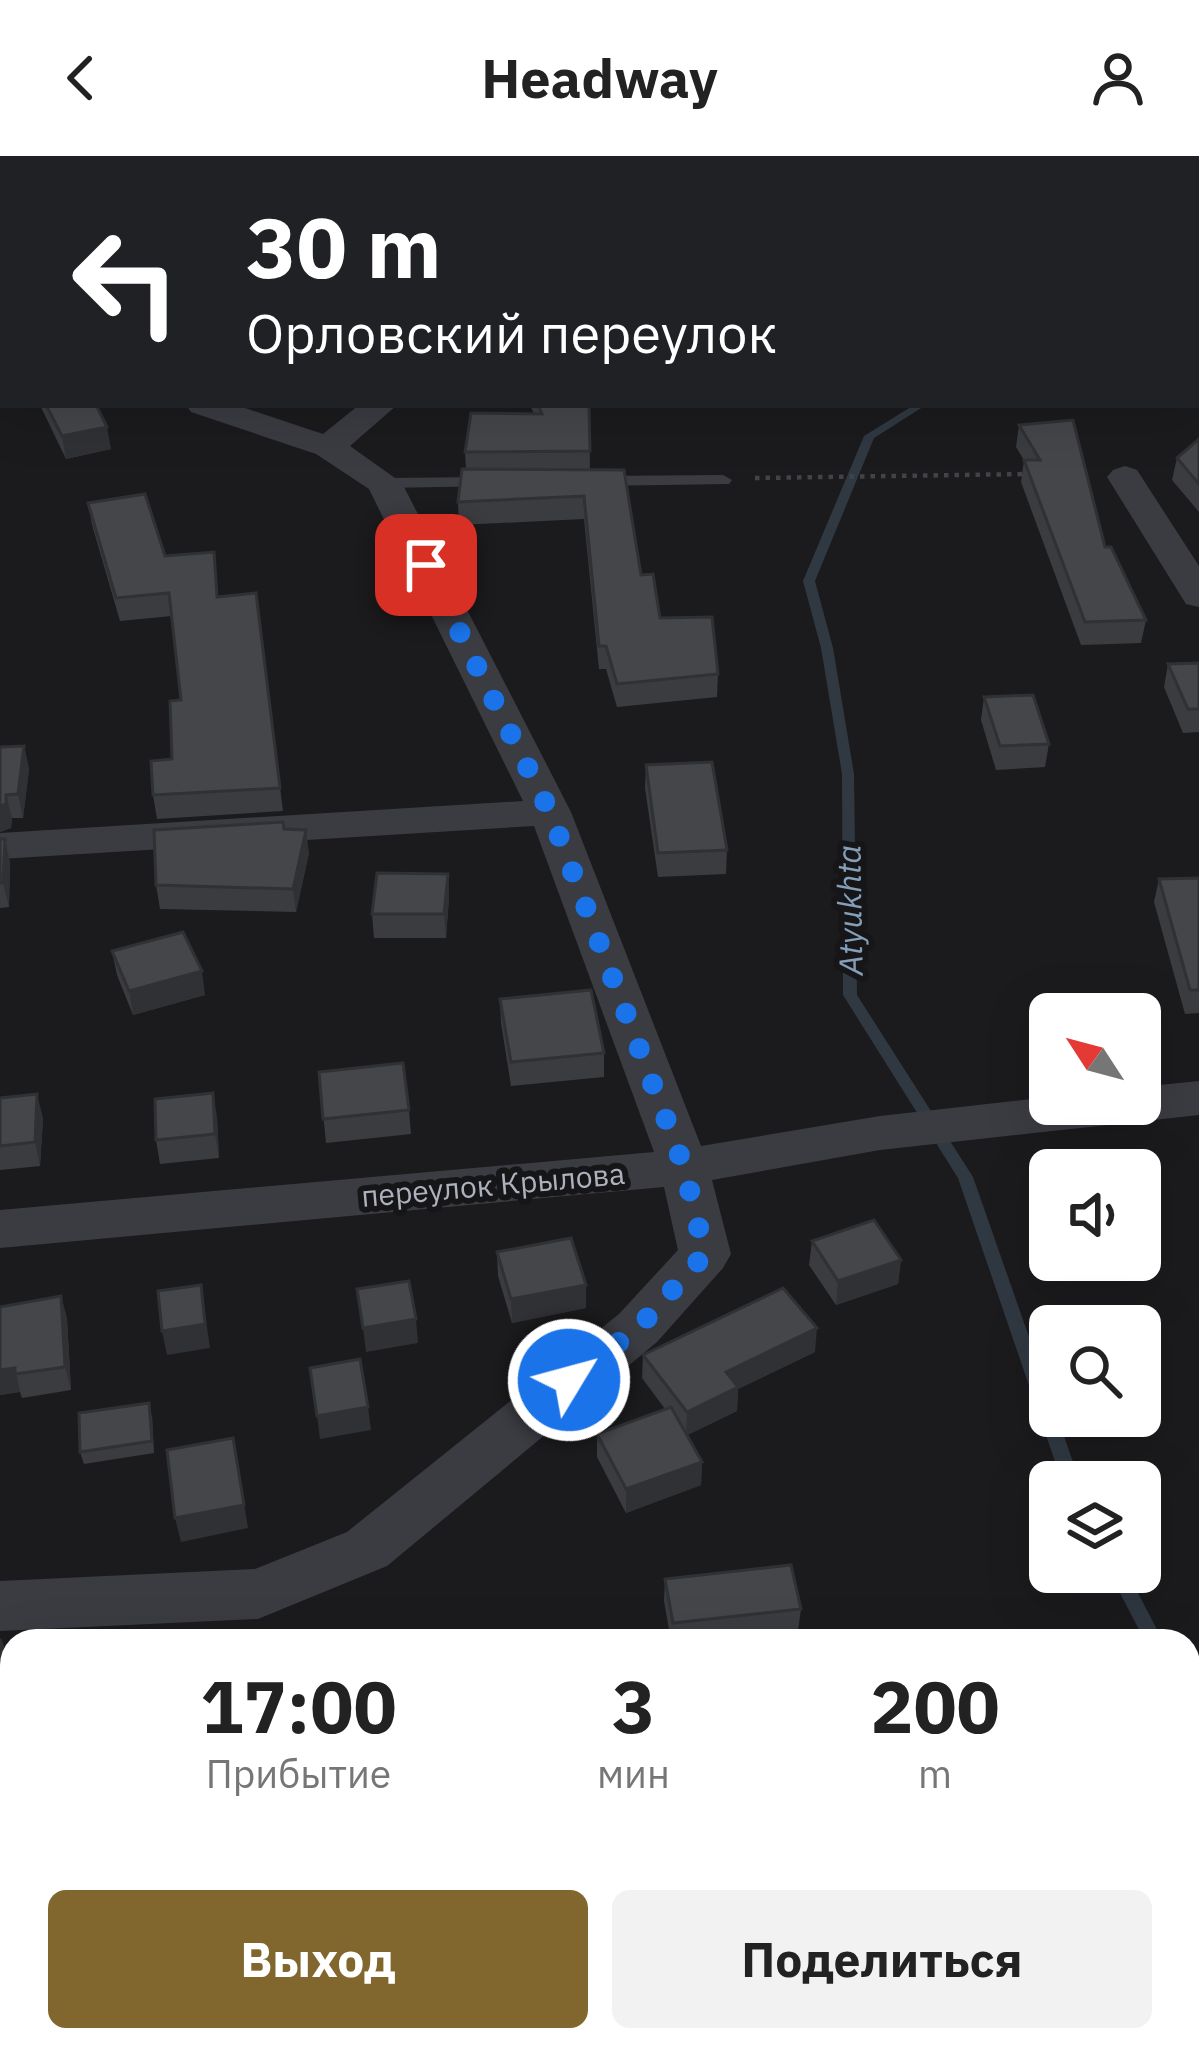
<!DOCTYPE html>
<html lang="ru">
<head>
<meta charset="utf-8">
<style>
  body { margin:0; font-family:"IBM Plex Sans",sans-serif; background:#f2f2f2; color:#222; height:100vh; display:flex; flex-direction:column; font-size:45px; white-space:nowrap }
  * { box-sizing:border-box; margin:0 }
  p { font-size:39px; color:#767676 }
  .icon { flex:none; width:66px; height:66px; fill:none; stroke:currentColor; stroke-width:2; stroke-linecap:round; stroke-linejoin:round }
  .map { position:relative; flex:1; overflow:hidden }
  .details { position:absolute; left:0px; top:1473px; width:1200px; height:423px; display:flex; flex-direction:column; background:#fff; border-radius:36px 36px 0 0; box-shadow:0 12px 48px #0002 }
  .details>* { flex:none }
  .hud { position:absolute; left:0px; top:0px; width:1200px; height:252px; box-shadow:0 12px 48px #0002; background:#202124; color:#fff; overflow:hidden }
  .needle { width:78px; rotate:306deg }
  .buttons { position:absolute; left:1029px; top:837px; display:grid; gap:24px }
  .buttons a { display:grid; place-items:center; width:132px; height:132px; border-radius:18px; background:#fff; box-shadow:0 12px 48px #0002; font-size:60px }
  .pin { position:absolute; display:grid; place-items:center; width:102px; height:102px; color:#fff; margin:-51px; border-radius:24px; box-shadow:0 6px 18px #0006 }
  .me { position:absolute; width:132px; margin:-66px; rotate:53deg; stroke-linejoin:round; filter:drop-shadow(0 0 9px #0008) }
  .turn { display:flex; align-items:center; gap:42px; height:252px; padding:0 48px; font-size:54px }
  .turn .icon { width:156px; height:156px; stroke-width:2.5 }
  .turn b { display:block; font-size:84px; line-height:102px }
  .eta { display:flex; justify-content:space-evenly; align-items:center; height:204px; text-align:center }
  .eta b { font-size:72px; font-weight:700; line-height:84px }
  .primary-button { display:flex; gap:24px; margin-top:auto; padding:24px 48px }
  .primary-button a { flex:1; height:138px; border-radius:18px; background:#81662d; color:#fff; font-size:48px; font-weight:700; line-height:138px; text-align:center }
  .primary-button a+a { background:#f2f2f2; color:#222 }
  header { display:flex; justify-content:space-between; align-items:center; height:156px; padding:0 48px; background:#fff; font-size:54px; font-weight:700 }
  .map>svg:first-child { display:block }
  .lines { fill:none; stroke-linecap:round; stroke-linejoin:round }
  .stream { fill:#303942; fill-rule:evenodd }
  .path-far1 { stroke:#414349; stroke-width:4.5; stroke-dasharray:4.5 6; stroke-linecap:butt }
  .path { stroke:#414349; stroke-width:9; stroke-dasharray:8 10; stroke-linecap:butt }
  .service { fill:#3b3c42; fill-rule:evenodd }
  .minor { fill:#3b3c42; fill-rule:evenodd }
  .wall { fill:#3b3c40 }
  .shaded-wall { fill:#303134 }
  .building { fill:#45464a; stroke:#303134; stroke-width:3 }
  .route { stroke:#1a73e8; stroke-width:21; stroke-dasharray:0 37.8 }
  .labels { text-anchor:middle; dominant-baseline:central; stroke-width:12; stroke-linejoin:round; paint-order:stroke }
  .street-label { font-size:30px; fill:#adb2bd; stroke:#161518 }
  .water-label { font-size:33px; font-style:italic; fill:#849fb7; stroke:#161518 }
</style>
</head>
<body>
<header><svg class="icon" aria-label="back" viewBox="0 0 24 24"><path d="M15 5l-7 7 7 7"/></svg>Headway<svg class="icon" aria-label="person" viewBox="0 0 24 24"><circle cx="12" cy="8" r="4"/><path d="M4 21q1-7 8-7t8 7"/></svg></header>
<div class="map">
<svg width="1199" height="1894" viewBox="0 0 1199 1894">
  <rect width="100%" height="100%" fill="#1b1b1d"/>
  <g class="lines">
    <g class="stream">
      <polygon points="1199,92 1199,99 1197,100 1197,93"/>
      <polygon points="914,249 926,249 874,282 815,425 833,492 854,618 857,839 973,1021 1050,1241 1050,1260 1057,1260 1080,1326 1062,1326 958,1022 843,839 842,618 821,492 803,425 864,280"/>
      <polygon points="1109,1416 1127,1416 1163,1485 1145,1485"/>
      <polygon points="1188,1542 1195,1544 1199,1552 1199,1579 1192,1577 1188,1569"/>
    </g>
    <polyline class="path-far1" points="755,322 1028,318"/>
    <polyline class="path" points="1188,1823 1199,1825"/>
    <g class="service">
      <polygon points="723,319 732,324 729,328 597,330 588,325 597,320"/>
      <polygon points="490,321 499,326 496,330 384,332 375,327 384,322"/>
    </g>
    <g class="minor">
      <rect x="805" y="0" width="28" height="3"/>
      <polygon points="1199,21 1199,39 1197,40 1197,22"/>
      <rect x="0" y="125" width="3" height="18"/>
      <polygon points="3,207 3,227 0,228 0,208"/>
      <polygon points="186,249 236,249 323,278 359,249 397,249 350,290 402,327 571,656 701,990 880,960 1050,941 1050,948 1140,948 1140,931 1199,925 1199,959 880,994 712,1024 731,1098 723,1112 657,1186 387,1410 258,1463 0,1475 0,1425 255,1413 347,1376 619,1158 678,1094 664,1031 0,1092 0,1054 654,996 534,670 0,703 0,677 523,645 369,333 316,298 191,256"/>
      <polygon points="1125,310 1137,314 1199,410 1199,451 1186,448 1107,321 1113,314"/>
      <polygon points="124,1884 192,1884 196,1894 128,1894"/>
    </g>
  </g>
  <g class="wall">
    <polygon points="1116,0 1199,0 1199,18 1197,17 1197,3 1120,3"/>
    <polygon points="40,249 96,249 111,293 66,303"/>
    <polygon points="530,249 589,249 590,314 641,419 660,462 718,518 717,541 617,551 606,513 599,513 584,363 459,369 458,346 466,313 465,296 534,258"/>
    <polygon points="1019,269 1105,391 1146,464 1141,487 1081,489 1021,326 1024,304 1016,291"/>
    <polygon points="1199,283 1199,356 1172,324 1177,302"/>
    <polygon points="88,347 165,400 219,440 256,437 283,655 157,663 153,639 172,603 181,544 172,460 120,465 92,369"/>
    <polygon points="1199,507 1199,576 1183,577 1164,531 1168,508"/>
    <polygon points="984,541 1049,588 1045,611 996,614 981,564"/>
    <polygon points="24,590 29,613 23,662 12,662 11,672 0,676 0,591"/>
    <polygon points="646,609 727,694 726,718 658,721 645,632"/>
    <polygon points="284,673 309,697 296,756 160,753 156,729"/>
    <polygon points="0,683 5,683 10,707 9,751 0,752"/>
    <polygon points="448,718 449,741 446,782 374,782 372,758"/>
    <polygon points="1199,722 1199,857 1185,858 1154,746 1159,723"/>
    <polygon points="112,795 205,839 133,859 117,819"/>
    <polygon points="500,843 604,897 604,921 511,930 501,867"/>
    <polygon points="319,916 409,954 411,978 326,987"/>
    <polygon points="0,942 43,962 40,1010 0,1014"/>
    <polygon points="217,961 219,1002 160,1008 156,984"/>
    <polygon points="812,1085 901,1104 898,1128 836,1149 809,1109"/>
    <polygon points="497,1096 586,1152 512,1167 498,1120"/>
    <polygon points="61,1140 67,1163 71,1234 22,1242 20,1236 0,1239"/>
    <polygon points="815,1196 738,1233 737,1255 687,1279 702,1306 701,1329 626,1357 597,1301 597,1278 665,1253 642,1222 643,1199"/>
    <polygon points="152,1259 154,1297 84,1308 80,1296"/>
    <polygon points="665,1423 801,1453 798,1475 712,1485 671,1485 664,1445"/>
    <polygon points="232,1884 324,1884 309,1894 238,1894"/>
  </g>
  <g class="shaded-wall">
    <polygon points="3,57 3,83 0,89 0,63"/>
    <polygon points="107,271 111,293 66,303 62,280"/>
    <polygon points="24,590 29,613 23,662 18,638"/>
    <polygon points="6,639 12,662 11,672 0,676 0,650"/>
    <polygon points="306,674 309,697 296,756 293,733"/>
    <polygon points="5,683 10,707 9,751 3,727"/>
    <polygon points="448,718 449,741 446,782 444,758"/>
    <polygon points="202,815 205,839 133,859 129,835"/>
    <polygon points="213,937 217,961 219,1002 215,978"/>
    <polygon points="37,938 43,962 40,1010 35,986"/>
    <polygon points="901,1104 898,1128 836,1149 838,1125"/>
    <polygon points="201,1129 210,1192 167,1199 162,1175"/>
    <polygon points="586,1129 586,1152 512,1167 511,1143"/>
    <polygon points="61,1140 67,1163 71,1234 65,1211"/>
    <polygon points="416,1163 418,1187 366,1196 363,1172"/>
    <polygon points="817,1172 815,1196 738,1233 737,1255 686,1280 687,1256 726,1216"/>
    <polygon points="15,1212 20,1236 0,1239 0,1214"/>
    <polygon points="368,1251 371,1274 320,1283 317,1260"/>
    <polygon points="233,1282 248,1372 181,1386 175,1362"/>
    <polygon points="702,1306 701,1329 626,1357 626,1333"/>
    <polygon points="12,1549 12,1575 0,1579 0,1554"/>
    <polygon points="12,1849 12,1875 0,1883 0,1857"/>
    <polygon points="291,1884 324,1884 309,1894 276,1894"/>
  </g>
  <g class="building">
    <polygon points="3,0 35,0 33,3 3,3 3,57 0,63 0,8"/>
    <polygon points="42,0 95,0 96,3 44,3"/>
    <polygon points="299,0 476,0 478,3 301,3"/>
    <polygon points="857,0 980,0 981,3 859,3"/>
    <polygon points="1146,0 1199,0 1197,3 1150,3"/>
    <polygon points="46,249 96,249 107,271 62,280"/>
    <polygon points="538,249 589,249 590,295 465,296 471,257 542,258"/>
    <polygon points="1073,264 1105,391 1111,391 1146,464 1085,466 1024,304 1040,304 1019,269"/>
    <polygon points="1199,283 1199,328 1177,302"/>
    <polygon points="462,313 624,314 641,419 653,418 660,462 712,461 718,518 617,528 606,490 599,490 584,340 458,346"/>
    <polygon points="145,338 165,400 214,396 217,441 256,437 280,632 153,639 151,605 172,603 170,545 181,544 169,437 116,442 88,347"/>
    <polygon points="1199,507 1199,553 1188,553 1168,508"/>
    <polygon points="1033,539 1049,588 1000,590 984,541"/>
    <polygon points="24,590 18,638 6,639 6,648 0,650 0,591"/>
    <polygon points="712,606 727,694 658,697 646,609"/>
    <polygon points="283,666 284,673 306,674 293,733 156,729 154,674"/>
    <polygon points="0,683 5,683 3,727 0,727"/>
    <polygon points="377,717 448,718 444,758 372,758"/>
    <polygon points="1199,722 1199,834 1190,834 1159,723"/>
    <polygon points="183,776 202,815 129,835 112,795"/>
    <polygon points="591,834 604,897 511,906 500,843"/>
    <polygon points="403,907 409,954 323,963 319,916"/>
    <polygon points="213,937 215,978 156,984 155,943"/>
    <polygon points="37,938 35,986 0,990 0,942"/>
    <polygon points="874,1064 901,1104 838,1125 812,1085"/>
    <polygon points="571,1082 586,1129 511,1143 497,1096"/>
    <polygon points="409,1125 416,1163 363,1172 357,1133"/>
    <polygon points="201,1129 205,1168 162,1175 158,1135"/>
    <polygon points="783,1132 817,1172 726,1216 738,1231 687,1256 643,1199"/>
    <polygon points="61,1140 65,1211 15,1218 15,1212 0,1214 0,1151"/>
    <polygon points="360,1203 368,1251 317,1260 310,1212"/>
    <polygon points="149,1247 152,1285 80,1296 79,1257"/>
    <polygon points="671,1251 702,1306 626,1333 597,1278"/>
    <polygon points="233,1282 244,1349 175,1362 167,1294"/>
    <polygon points="791,1409 801,1453 673,1467 665,1423"/>
    <polygon points="0,1483 12,1522 12,1549 0,1554"/>
    <polygon points="0,1785 2,1788 6,1786 12,1796 12,1849 0,1857"/>
    <polygon points="240,1884 291,1884 276,1894 246,1894"/>
  </g>
  <g class="lines">
    <polyline class="route" points="426,409 550,656 684,1011 705,1098 638,1172 569,1224"/>
  </g>
  <g class="labels">
    <g class="street-label">
      <text transform="translate(493 1028) rotate(-5)">переулок Крылова</text>
    </g>
    <g class="water-label">
      <text transform="translate(849 754) rotate(-91)">Atyukhta</text>
    </g>
  </g>
</svg>
<div class="buttons">
<a><svg class="needle" viewBox="-14 -14 28 28"><path d="M0-13l5 13h-10z" fill="#e53935"/><path d="M0 13l5-13h-10z" fill="#767676"/></svg></a>
<a><svg class="icon" aria-label="sound" viewBox="0 0 24 24"><path d="M4 9h4l5-4v14l-5-4H4zM17 9q2 3 0 6"/></svg></a>
<a><svg class="icon" aria-label="search" viewBox="0 0 24 24"><circle cx="10" cy="10" r="6"/><path d="M15 15l6 6"/></svg></a>
<a><svg class="icon" aria-label="layers" viewBox="0 0 24 24"><path d="M12 4l9 5-9 5-9-5zM3 14l9 5 9-5"/></svg></a>
</div>
<div class="pin" style="left:426px;top:409px;background:#d93025"><svg class="icon" aria-label="arrive" viewBox="0 0 24 24"><path d="M6 21V4h12l-3 4 3 4H6"/></svg></div>
<svg class="me" style="left:569px;top:1224px" viewBox="-20 -20 40 40"><circle r="17" fill="#1a73e8" stroke="#fff" stroke-width="3"/><path d="M0-11L8 9 0 5-8 9z" fill="#fff"/></svg>
<div class="hud">
<div class="turn"><svg class="icon" aria-label="left" viewBox="0 0 24 24"><path d="M17 20v-9H6M10 6l-5 5 5 5"/></svg><div><b>30 m</b>Орловский переулок</div></div>
</div>
<section class="details">
<div class="eta">
<div><b>17:00</b><p>Прибытие</p></div>
<div><b>3</b><p>мин</p></div>
<div><b>200</b><p>m</p></div>
</div>
<div class="primary-button"><a>Выход</a><a>Поделиться</a></div>
</section>
</div>
</body>
</html>
